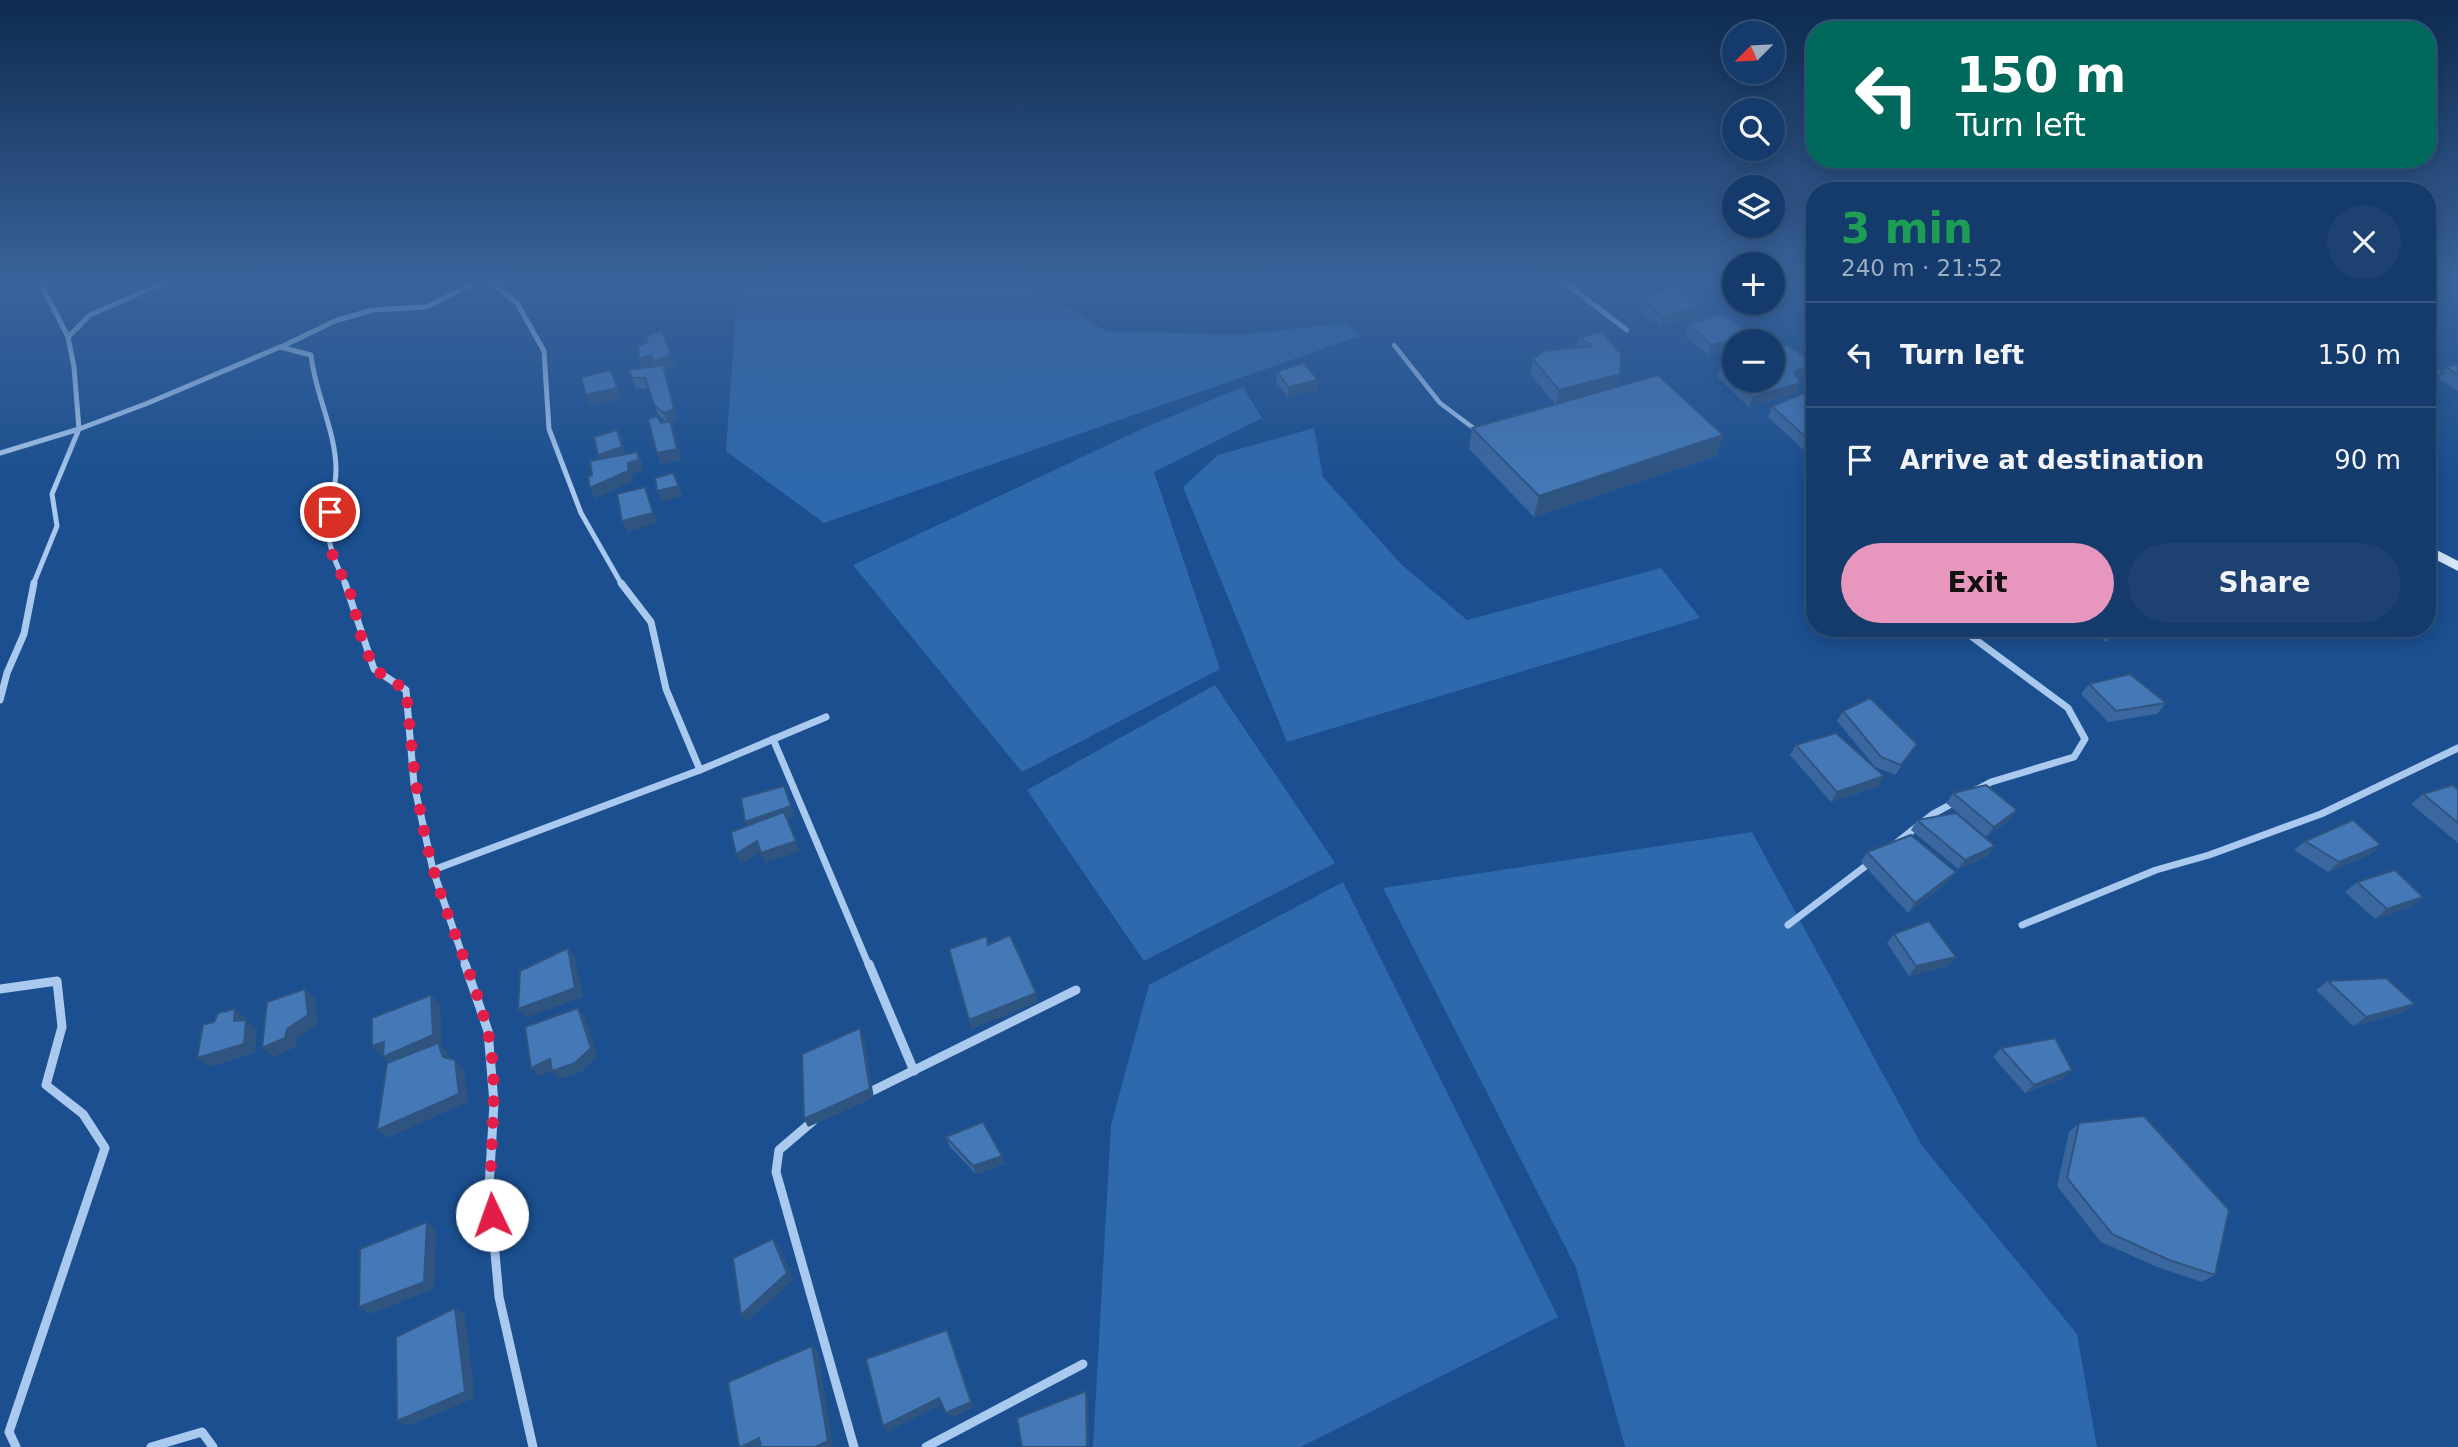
<!DOCTYPE html>
<html lang="en">
<head>
<meta charset="utf-8">
<style>
  body { margin:0; font-family:"DejaVu Sans",sans-serif; background:#1d4271; color:#f1f3f6; height:100vh; display:flex; flex-direction:column; font-size:26px; white-space:nowrap }
  * { box-sizing:border-box; margin:0 }
  p { font-size:23px; color:#9dadc1 }
  .icon { flex:none; width:38px; height:38px; fill:none; stroke:currentColor; stroke-width:2; stroke-linecap:round; stroke-linejoin:round }
  .map { position:relative; flex:1; overflow:hidden }
  .side { position:absolute; left:1806px; top:182px; width:630px; height:455px; display:flex; flex-direction:column; background:#143b6b; border-radius:28px; box-shadow:0 4px 18px #0003,0 0 0 2px #33557e }
  .side>* { flex:none }
  .guide { position:absolute; left:1806px; top:21px; width:630px; height:147px; border-radius:28px; box-shadow:0 4px 18px #0003,0 0 0 2px #33557e; background:#00695c; color:#fff; overflow:hidden }
  .needle { width:46px; rotate:246deg }
  .controls { position:absolute; left:1722px; top:21px; display:grid; gap:14px }
  .controls a { display:grid; place-items:center; width:63px; height:63px; border-radius:50%; background:#143b6b; box-shadow:0 4px 18px #0003,0 0 0 2px #33557e; font-size:35px }
  .pin { position:absolute; display:grid; place-items:center; width:60px; height:60px; color:#fff; margin:-30px; border:4px solid #fff; border-radius:50%; box-shadow:0 2px 7px #0007 }
  .me { position:absolute; width:77px; margin:-38px; rotate:357deg; stroke-linejoin:round; filter:drop-shadow(0 0 5px #0008) }
  .turn { display:flex; align-items:center; gap:24px; height:147px; padding:0 35px; font-size:32px }
  .turn .icon { width:91px; height:91px; stroke-width:2.5 }
  .turn b { display:block; font-size:49px; line-height:60px }
  .round { display:grid; place-items:center; flex:none; width:74px; height:74px; border-radius:37px; background:#1d4271 }
  .head { display:flex; align-items:center; justify-content:space-between; height:119px; padding:0 35px }
  h1 { font-size:42px; font-weight:700; line-height:52px; color:#1e9e55 }
  .action { display:flex; gap:14px; margin-top:auto; padding:14px 35px }
  .action a { flex:1; height:80px; border-radius:42px; background:#e797bd; color:#111; font-size:28px; font-weight:700; line-height:80px; text-align:center }
  .action a+a { background:#1d4271; color:#f1f3f6 }
  ul { padding:0; list-style:none }
  li { display:flex; align-items:center; gap:21px; height:105px; padding:0 35px; border-top:2px solid #33557e }
  li div { flex:1 }
  li b { display:block; font-size:26px }
  li em { font-style:normal }
  .map>svg:first-child { display:block }
  .green { fill:#2e69ad }
  .lines { fill:none; stroke-linecap:round; stroke-linejoin:round }
  .service { stroke:#a9c9ee; stroke-width:4.5 }
  .minor-far2 { stroke:#a9c9ee; stroke-width:5 }
  .minor-far1 { stroke:#a9c9ee; stroke-width:7 }
  .minor { stroke:#a9c9ee; stroke-width:9 }
  .secondary { fill:#d6e6fa; fill-rule:evenodd }
  .wall { fill:#3a679d }
  .shaded-wall { fill:#305480 }
  .building { fill:#4478b7; stroke:#305480; stroke-width:2 }
  .route { stroke:#e11d48; stroke-width:12; stroke-dasharray:0 21.6 }
</style>
</head>
<body>
<div class="map">
<svg width="2458" height="1447" viewBox="0 0 2458 1447">
  <rect width="100%" height="100%" fill="#1b4f8f"/>
  <g class="green">
    <polygon points="738,282 1025,282 1106,331 1239,335 1347,323 1360,336 824,523 726,451"/>
    <polygon points="1243,387 1262,418 1154,472 1220,669 1022,772 853,565 1148,426"/>
    <polygon points="1314,428 1323,477 1402,565 1467,620 1661,568 1700,618 1287,742 1183,487 1218,455"/>
    <polygon points="1215,685 1335,863 1144,961 1027,790"/>
    <polygon points="1752,832 1922,1146 2077,1334 2097,1447 1625,1447 1576,1268 1383,888"/>
    <polygon points="1343,882 1558,1317 1301,1447 1093,1447 1111,1125 1149,985"/>
  </g>
  <g class="lines">
    <polyline class="service" points="1394,345 1440,403 1476,430"/>
    <g class="minor-far2">
      <polyline points="40,282 68,337"/>
      <polyline points="490,282 517,303 544,351 549,429 581,513 622,585"/>
      <polyline points="1564,282 1627,330"/>
      <polyline points="281,347 335,321 372,310 426,307 476,282"/>
      <path d="M 0,453 L 79,429 L 148,403 L 280,347 L 311,355 C 315,394 336,431 336,470 C 336,488 330,506 328,524 C 327,545 337,566 346,585"/>
      <polyline points="33,585 57,526 52,494 79,429 74,367 68,337 90,315 166,282"/>
    </g>
    <g class="minor-far1">
      <polyline points="345,583 374,669 406,690 414,784 433,870 466,966"/>
      <polyline points="621,583 651,622 666,689 700,770 826,717"/>
      <polyline points="1960,628 2068,708 2085,739 2074,757 1991,782 1976,790"/>
      <polyline points="0,700 7,673 24,634 34,583"/>
      <polyline points="773,739 869,966"/>
      <polyline points="1895,844 1933,814 1957,801"/>
      <polyline points="433,870 700,770"/>
      <polyline points="1788,925 1871,862"/>
      <polyline points="2022,925 2156,870 2209,855 2321,814 2458,748"/>
    </g>
    <g class="minor">
      <polyline points="465,964 488,1031 494,1103 489,1187 499,1297 533,1447"/>
      <polyline points="869,964 914,1071"/>
      <polyline points="0,989 57,981 62,1027 46,1085 83,1114 105,1148 9,1432 16,1447"/>
      <polyline points="864,1095 1076,990"/>
      <polyline points="813,1121 779,1150 776,1172 854,1447"/>
      <polyline points="151,1447 202,1432 213,1447"/>
      <polyline points="926,1447 1083,1364"/>
    </g>
    <polygon class="secondary" points="2427,545 2458,561 2458,571 2427,555"/>
  </g>
  <g class="wall">
    <polygon points="1642,298 1697,306 1694,317 1660,327 1640,309"/>
    <polygon points="1688,324 1734,341 1734,349 1708,355 1685,335"/>
    <polygon points="1602,332 1616,387 1723,435 1716,456 1534,517 1469,449 1472,428 1555,404 1530,374 1533,359 1576,348 1579,337"/>
    <polygon points="638,346 675,366 665,369 678,420 671,423 674,432 681,460 661,464 657,453 661,423 667,422 658,415 649,389 636,388 628,370 643,368 639,359"/>
    <polygon points="2427,364 2442,372 2446,367 2458,364 2458,391 2439,379 2435,383 2427,386"/>
    <polygon points="1721,366 1811,374 1798,379 1796,393 1749,407 1717,377"/>
    <polygon points="1277,371 1318,390 1288,397 1276,382"/>
    <polygon points="1815,389 1815,451 1806,452 1768,417 1772,406"/>
    <polygon points="1815,466 1815,486 1805,478 1810,467"/>
    <polygon points="2088,628 2125,628 2106,642"/>
    <polygon points="2089,684 2166,703 2157,714 2108,722 2081,694"/>
    <polygon points="1843,711 1910,754 1895,775 1875,767 1837,721"/>
    <polygon points="1796,745 1884,776 1877,787 1831,802 1790,755"/>
    <polygon points="2458,790 2458,843 2411,804 2423,794"/>
    <polygon points="1953,793 2010,820 1986,837 1946,803"/>
    <polygon points="1917,820 1988,856 1958,869 1911,830"/>
    <polygon points="2305,841 2370,855 2328,872 2294,850"/>
    <polygon points="1867,852 1948,882 1908,913 1861,862"/>
    <polygon points="2357,882 2423,897 2411,907 2375,919 2345,892"/>
    <polygon points="1894,934 1949,966 1909,976 1887,943"/>
    <polygon points="2328,981 2415,1004 2402,1013 2353,1026 2316,990"/>
    <polygon points="2001,1048 2072,1070 2062,1079 2025,1093 1993,1057"/>
    <polygon points="2079,1123 2215,1275 2202,1282 2157,1267 2101,1242 2057,1186 2069,1132"/>
    <polygon points="946,1137 1005,1164 976,1174 949,1146"/>
  </g>
  <g class="shaded-wall">
    <polygon points="1051,282 1066,282 1051,286"/>
    <polygon points="1164,282 1178,282 1164,286"/>
    <polygon points="1697,306 1694,317 1660,327 1663,317"/>
    <polygon points="662,331 675,366 665,369 678,420 671,423 674,432 681,460 661,464 657,453 668,424 664,413 658,371 654,361"/>
    <polygon points="1751,336 1749,341 1734,341 1734,349 1708,355 1711,345"/>
    <polygon points="651,355 655,366 644,370 639,359"/>
    <polygon points="1815,364 1811,374 1790,382 1794,372"/>
    <polygon points="611,370 622,399 590,406 586,395"/>
    <polygon points="2444,373 2435,383 2427,386 2427,379"/>
    <polygon points="1620,374 1615,390 1556,406 1559,390"/>
    <polygon points="1318,380 1318,390 1288,397 1288,387"/>
    <polygon points="1800,383 1796,393 1749,407 1753,397"/>
    <polygon points="617,430 622,440 627,458 603,466 598,455"/>
    <polygon points="1723,435 1716,456 1534,517 1539,496"/>
    <polygon points="1815,441 1815,451 1806,452 1811,442"/>
    <polygon points="637,452 642,462 643,470 633,474 632,481 595,499 590,488 628,463"/>
    <polygon points="679,486 683,496 662,502 657,491"/>
    <polygon points="645,487 658,523 627,532 622,521"/>
    <polygon points="2116,628 2125,628 2106,642"/>
    <polygon points="1884,776 1877,787 1831,802 1837,792"/>
    <polygon points="784,786 795,816 787,819 800,851 765,863 761,853 796,841 749,832 745,822"/>
    <polygon points="2017,810 2010,820 1986,837 1994,827"/>
    <polygon points="757,841 762,851 741,864 736,854"/>
    <polygon points="2381,845 2370,855 2328,872 2339,862"/>
    <polygon points="1995,846 1988,856 1958,869 1965,860"/>
    <polygon points="1956,872 1948,882 1908,913 1915,903"/>
    <polygon points="2423,897 2411,907 2375,919 2387,909"/>
    <polygon points="568,948 575,957 583,997 525,1018 518,1009"/>
    <polygon points="1956,957 1949,966 1909,976 1916,966"/>
    <polygon points="305,989 315,998 318,1024 298,1038 296,1047 273,1057 262,1048 287,1029"/>
    <polygon points="1036,993 1038,1002 972,1029 969,1020"/>
    <polygon points="431,995 440,1004 442,1044 440,1045 447,1051 452,1066 392,1066 383,1057"/>
    <polygon points="2415,1004 2402,1013 2353,1026 2366,1017"/>
    <polygon points="578,1008 585,1017 598,1056 582,1072 560,1079 552,1071"/>
    <polygon points="235,1009 246,1018 246,1020 257,1029 255,1053 209,1067 197,1058 234,1021"/>
    <polygon points="860,1028 864,1037 874,1098 808,1127 804,1119"/>
    <polygon points="384,1042 393,1051 382,1055 372,1046"/>
    <polygon points="550,1059 557,1068 539,1076 531,1068"/>
    <polygon points="455,1060 464,1069 468,1102 387,1138 377,1130"/>
    <polygon points="2072,1070 2062,1079 2025,1093 2034,1085"/>
    <polygon points="1002,1156 1005,1164 976,1174 973,1166"/>
    <polygon points="427,1222 436,1229 434,1289 370,1314 359,1307"/>
    <polygon points="773,1239 779,1246 793,1280 747,1322 741,1315"/>
    <polygon points="455,1308 465,1315 475,1398 408,1426 397,1421"/>
    <polygon points="947,1330 950,1337 974,1408 950,1418 946,1413"/>
    <polygon points="812,1346 818,1352 833,1447 815,1447"/>
    <polygon points="1086,1391 1088,1396 1089,1447 1087,1447"/>
    <polygon points="939,1398 943,1404 887,1432 883,1426"/>
    <polygon points="759,1438 765,1443 758,1447 741,1447"/>
  </g>
  <g class="building">
    <polygon points="1673,287 1697,306 1663,317 1642,298"/>
    <polygon points="1724,314 1751,336 1711,345 1688,324"/>
    <polygon points="662,331 671,355 654,361 651,355 639,359 638,346 648,342 646,336"/>
    <polygon points="1602,332 1621,354 1620,374 1559,390 1533,359 1543,351 1592,346 1579,337"/>
    <polygon points="1788,345 1815,363 1794,372 1800,383 1753,397 1735,380 1773,380 1773,349"/>
    <polygon points="1734,362 1734,379 1721,366"/>
    <polygon points="1304,363 1318,380 1288,387 1277,371"/>
    <polygon points="2427,364 2444,373 2427,379"/>
    <polygon points="2458,364 2458,375 2446,367"/>
    <polygon points="663,365 674,409 664,413 654,405 645,378 632,378 628,370"/>
    <polygon points="611,370 617,388 586,395 581,377"/>
    <polygon points="1658,375 1723,435 1539,496 1472,428"/>
    <polygon points="1815,389 1815,441 1811,442 1772,406"/>
    <polygon points="657,416 661,423 670,421 677,449 657,453 648,419"/>
    <polygon points="617,430 622,447 598,455 594,437"/>
    <polygon points="637,452 639,460 628,463 628,471 590,488 588,477 592,475 590,461"/>
    <polygon points="673,473 679,486 657,491 655,478"/>
    <polygon points="645,487 653,513 622,521 617,494"/>
    <polygon points="2130,674 2166,703 2116,711 2089,684"/>
    <polygon points="1870,698 1917,744 1901,765 1881,757 1843,711"/>
    <polygon points="1836,733 1884,776 1837,792 1796,745"/>
    <polygon points="1986,785 2017,810 1994,827 1953,793"/>
    <polygon points="2453,785 2458,790 2458,823 2423,794"/>
    <polygon points="784,786 791,806 745,822 741,798"/>
    <polygon points="784,812 796,841 761,853 757,841 736,854 731,832"/>
    <polygon points="1956,813 1995,846 1965,860 1917,820"/>
    <polygon points="2353,820 2381,845 2339,862 2305,841"/>
    <polygon points="1911,835 1956,872 1915,903 1867,852"/>
    <polygon points="2395,870 2423,897 2387,909 2357,882"/>
    <polygon points="1929,921 1956,957 1916,966 1894,934"/>
    <polygon points="1010,935 1036,993 969,1020 949,949 987,936 988,945"/>
    <polygon points="568,948 575,988 518,1009 520,971"/>
    <polygon points="2386,978 2415,1004 2366,1017 2328,981"/>
    <polygon points="305,989 308,1015 287,1029 285,1038 262,1048 267,1002"/>
    <polygon points="431,995 433,1035 383,1057 384,1042 372,1046 372,1018"/>
    <polygon points="578,1008 591,1048 575,1063 552,1071 550,1059 531,1068 525,1027"/>
    <polygon points="235,1009 234,1021 246,1020 244,1044 197,1058 203,1025 214,1022 218,1013"/>
    <polygon points="860,1028 870,1089 804,1119 802,1054"/>
    <polygon points="2055,1038 2072,1070 2034,1085 2001,1048"/>
    <polygon points="438,1043 443,1057 455,1060 459,1094 377,1130 387,1063"/>
    <polygon points="2144,1116 2229,1210 2215,1275 2169,1260 2112,1234 2067,1178 2079,1123"/>
    <polygon points="983,1122 1002,1156 973,1166 946,1137"/>
    <polygon points="427,1222 424,1282 359,1307 360,1249"/>
    <polygon points="773,1239 787,1273 741,1315 733,1258"/>
    <polygon points="455,1308 465,1392 397,1421 396,1337"/>
    <polygon points="947,1330 971,1402 946,1413 939,1398 883,1426 866,1359"/>
    <polygon points="812,1346 828,1441 815,1447 761,1447 759,1438 741,1447 739,1447 728,1382"/>
    <polygon points="1086,1391 1087,1447 1022,1447 1017,1418"/>
  </g>
  <linearGradient id="sky" x2="0" y2="1"><stop stop-color="#0f2b4f"/><stop offset="0.58" stop-color="#39639b"/><stop offset="1" stop-color="#39639b" stop-opacity="0"/></linearGradient>
  <rect width="2458" height="485" fill="url(#sky)"/>
  <g class="lines">
    <path class="route" d="M 330,512 L 328,527 L 333,557 L 351,595 L 361,636 L 374,669 L 406,690 C 412,751 416,808 433,868 C 448,923 473,974 487,1029 C 502,1090 486,1153 492,1215"/>
  </g>
</svg>
<div class="controls">
<a><svg class="needle" viewBox="-14 -14 28 28"><path d="M0-13l5 13h-10z" fill="#e53935"/><path d="M0 13l5-13h-10z" fill="#9dadc1"/></svg></a>
<a><svg class="icon" aria-label="search" viewBox="0 0 24 24"><circle cx="10" cy="10" r="6"/><path d="M15 15l6 6"/></svg></a>
<a><svg class="icon" aria-label="layers" viewBox="0 0 24 24"><path d="M12 4l9 5-9 5-9-5zM3 14l9 5 9-5"/></svg></a>
<a>+</a>
<a>−</a>
</div>
<div class="pin" style="left:330px;top:512px;background:#d93025"><svg class="icon" aria-label="arrive" viewBox="0 0 24 24"><path d="M6 21V4h12l-3 4 3 4H6"/></svg></div>
<svg class="me" style="left:492px;top:1215px" viewBox="-20 -20 40 40"><circle r="19" fill="#fff"/><path d="M0-13L10 11 0 6-10 11z" fill="#e11d48"/></svg>
<div class="guide">
<div class="turn"><svg class="icon" aria-label="left" viewBox="0 0 24 24"><path d="M17 20v-9H6M10 6l-5 5 5 5"/></svg><div><b>150 m</b>Turn left</div></div>
</div>
<section class="side">
<div class="head"><div><h1>3 min</h1><p>240 m · 21:52</p></div><a class="round"><svg class="icon" aria-label="close" viewBox="0 0 24 24"><path d="M6 6l12 12M18 6L6 18"/></svg></a></div>
<ul>
<li><svg class="icon" aria-label="left" viewBox="0 0 24 24"><path d="M17 20v-9H6M10 6l-5 5 5 5"/></svg><div><b>Turn left</b></div><em>150 m</em></li>
<li><svg class="icon" aria-label="arrive" viewBox="0 0 24 24"><path d="M6 21V4h12l-3 4 3 4H6"/></svg><div><b>Arrive at destination</b></div><em>90 m</em></li>
</ul>
<div class="action"><a>Exit</a><a>Share</a></div>
</section>
</div>
</body>
</html>
